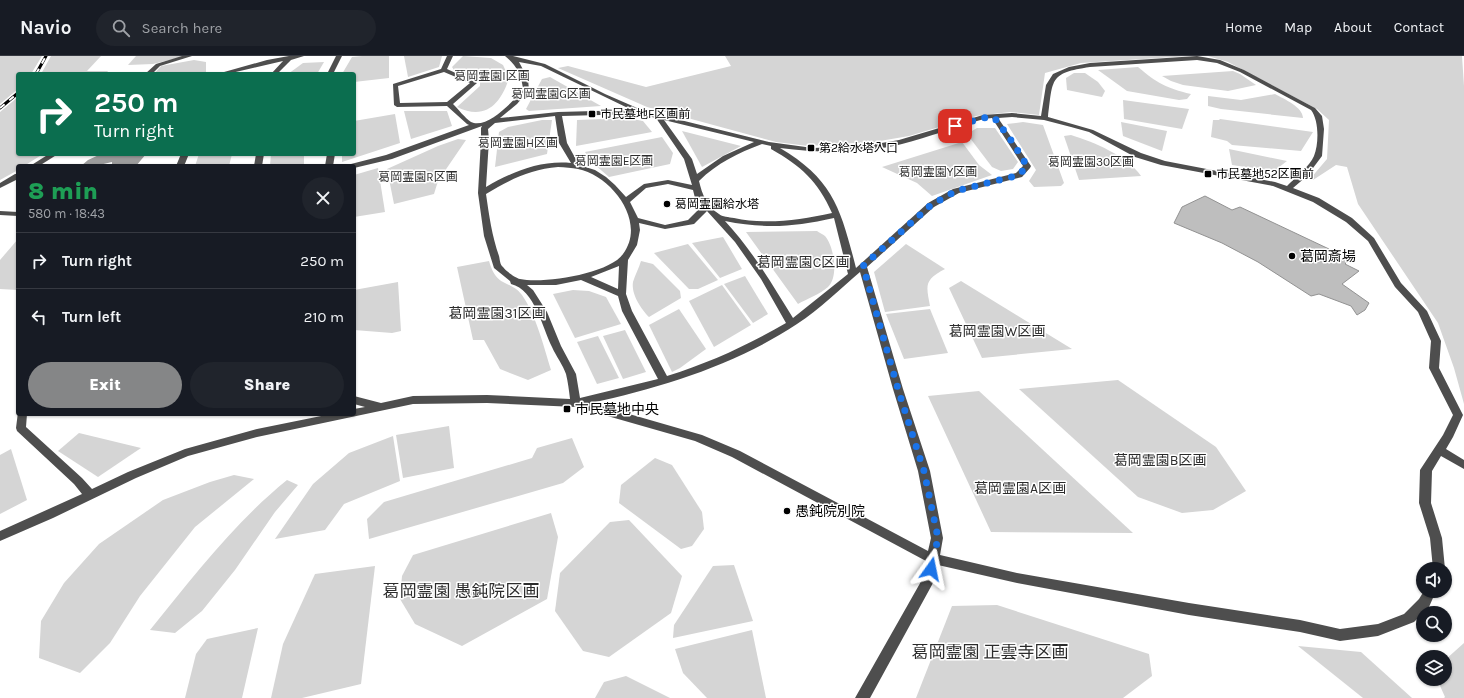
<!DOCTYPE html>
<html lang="en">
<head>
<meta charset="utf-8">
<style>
  body { margin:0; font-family:Karla,"Noto Sans JP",sans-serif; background:#20242c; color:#f1f3f6; height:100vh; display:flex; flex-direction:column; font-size:15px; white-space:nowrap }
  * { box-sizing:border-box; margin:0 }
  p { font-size:13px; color:#9ea1a6 }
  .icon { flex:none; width:22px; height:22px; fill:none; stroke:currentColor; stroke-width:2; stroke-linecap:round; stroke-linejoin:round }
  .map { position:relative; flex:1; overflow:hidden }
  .panel { position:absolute; left:16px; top:108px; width:340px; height:252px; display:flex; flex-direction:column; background:#171b24; border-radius:4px; box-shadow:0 1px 3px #0004 }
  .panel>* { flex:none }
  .hud { position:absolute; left:16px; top:16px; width:340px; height:84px; border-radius:4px; box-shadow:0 1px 3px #0004; background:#0b6e4f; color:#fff; overflow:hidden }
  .tools { position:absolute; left:1416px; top:506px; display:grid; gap:8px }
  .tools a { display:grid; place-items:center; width:36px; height:36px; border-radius:50%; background:#171b24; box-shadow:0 1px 3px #0004; font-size:20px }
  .pin { position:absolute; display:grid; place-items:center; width:34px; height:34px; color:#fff; margin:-17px; border-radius:8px; box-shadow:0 2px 6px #0006 }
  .me { position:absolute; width:44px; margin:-22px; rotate:12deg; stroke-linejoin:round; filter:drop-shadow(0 0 3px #0008) }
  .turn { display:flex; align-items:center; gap:14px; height:84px; padding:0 12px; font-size:18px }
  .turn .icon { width:52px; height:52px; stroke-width:2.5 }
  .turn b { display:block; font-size:28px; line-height:34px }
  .round { display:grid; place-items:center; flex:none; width:42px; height:42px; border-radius:21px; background:#20242c }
  .overview { display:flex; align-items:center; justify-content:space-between; height:68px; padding:0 12px }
  h1 { font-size:24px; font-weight:800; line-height:30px; color:#1e9e55 }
  .button { display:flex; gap:8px; margin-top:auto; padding:8px 12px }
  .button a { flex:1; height:46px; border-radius:24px; background:#858687; color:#fff; font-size:16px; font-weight:800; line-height:46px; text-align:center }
  .button a+a { background:#20242c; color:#f1f3f6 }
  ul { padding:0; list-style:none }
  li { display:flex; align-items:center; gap:12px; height:56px; padding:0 12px; border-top:1px solid #363941 }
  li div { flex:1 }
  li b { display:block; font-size:15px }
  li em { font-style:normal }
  header { display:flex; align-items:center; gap:24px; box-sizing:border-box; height:56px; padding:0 20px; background:#171b24; border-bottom:1px solid #363941 }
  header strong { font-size:19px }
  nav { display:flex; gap:22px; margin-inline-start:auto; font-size:14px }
  .search { width:280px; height:36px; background:#20242c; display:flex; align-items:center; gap:10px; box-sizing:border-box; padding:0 14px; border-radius:22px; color:#9ea1a6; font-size:15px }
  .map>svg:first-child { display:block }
  .green { fill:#d5d5d5 }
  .water { fill:#9c9c9c }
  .building { fill:#bebebe; stroke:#929292 }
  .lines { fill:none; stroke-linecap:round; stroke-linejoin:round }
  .minor { fill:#4e4e4e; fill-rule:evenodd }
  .rail-casing { stroke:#000; stroke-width:3 }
  .rail { stroke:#fff; stroke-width:2; stroke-dasharray:6; stroke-linecap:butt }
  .route { stroke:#1a73e8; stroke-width:7; stroke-dasharray:0 12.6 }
  .poi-dot { fill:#000; stroke:#fff; stroke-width:1.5 }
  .labels { text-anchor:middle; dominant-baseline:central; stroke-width:3; stroke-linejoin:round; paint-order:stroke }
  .far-park-label { font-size:12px; fill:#2c2c2c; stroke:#fff }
  .far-poi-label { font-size:12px; fill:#000; stroke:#fff; text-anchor:start }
  .poi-label { font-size:14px; fill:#000; stroke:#fff; text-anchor:start }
  .park-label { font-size:14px; fill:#2c2c2c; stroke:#fff }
  .near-park-label { font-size:17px; fill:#2c2c2c; stroke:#fff }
</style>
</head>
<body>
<header>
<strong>Navio</strong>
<div class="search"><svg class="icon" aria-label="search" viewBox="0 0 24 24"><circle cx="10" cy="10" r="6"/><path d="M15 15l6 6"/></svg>Search here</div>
<nav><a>Home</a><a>Map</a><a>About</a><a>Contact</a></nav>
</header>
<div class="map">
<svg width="1464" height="642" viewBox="0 0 1464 642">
  <rect width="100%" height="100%" fill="#fff"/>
  <g class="green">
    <polygon points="0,0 42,0 31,18 18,18 18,33 0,48"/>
    <polygon points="51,0 101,0 87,15 108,15 106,18 41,18"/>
    <polygon points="136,0 186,0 153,8 128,9"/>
    <polygon points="362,0 389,0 389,22 354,26 354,18 342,18 352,1"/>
    <polygon points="404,0 442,0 439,11 408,21"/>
    <path d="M 463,0 L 491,2 L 503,9 L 509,22 C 501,48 485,65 457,51 L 480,30 L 480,26 L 454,14 L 452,11 Z"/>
    <polygon points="725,0 1190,0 1081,7 1045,17 1039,59 1010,56 976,60 909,80 874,86 808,90 776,86 647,51 558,12 568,10 646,31 731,10"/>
    <polygon points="1208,0 1462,0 1464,30 1464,348 1454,312 1438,267 1358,148 1347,111 1336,109 1313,124 1310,123 1327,103 1329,64 1317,53 1228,6"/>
    <polygon points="194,4 206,6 206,17 154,18 161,10"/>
    <polygon points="324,6 317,18 288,18 303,7"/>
    <path d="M 1138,11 C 1157,27 1166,32 1191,38 L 1187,43 L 1179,44 L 1127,35 L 1098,14 Z"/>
    <polygon points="1233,15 1240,18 1256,29 1228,35 1183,29 1171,25 1162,20"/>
    <polygon points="1074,17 1085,17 1098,26 1105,35 1102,41 1067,34 1066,22"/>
    <polygon points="550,21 601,50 529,55 526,53 542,23"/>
    <path d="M 1275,38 C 1284,43 1303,51 1303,62 L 1221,53 L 1208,50 L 1208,40 L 1241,44 Z"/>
    <polygon points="18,41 18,98 43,98 24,110 18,110 18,114 0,124 0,56"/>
    <polygon points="1123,44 1189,53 1182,73 1124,63"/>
    <polygon points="404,55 447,55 452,70 411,83"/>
    <polygon points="395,58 400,87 342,106 342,98 354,98 354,65"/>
    <polygon points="627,62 643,65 652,76 576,90 577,64"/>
    <polygon points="1220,63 1313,76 1301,95 1232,89 1227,85 1211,81 1213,64 1219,64"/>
    <polygon points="542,64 552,64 547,98 495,111 499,76 508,71"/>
    <polygon points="1023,66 1043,69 1064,127 1061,130 1034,131 1029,125 1036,114 1007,68"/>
    <polygon points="1121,66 1167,75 1162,95 1123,80"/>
    <polygon points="977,72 995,72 1018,106 1013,113 1001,115 992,111 967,78"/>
    <polygon points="682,75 741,90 702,111"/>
    <path d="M 1071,79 C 1094,86 1127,100 1141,120 L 1079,124 L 1064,80 Z"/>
    <polygon points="662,81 673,97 670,108 609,121 594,108 585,96"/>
    <polygon points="458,83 466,84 438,125 434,138 394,148 387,113 438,90"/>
    <polygon points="962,86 979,109 992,119 932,140 917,127 882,111"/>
    <polygon points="1229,93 1287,105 1274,115 1232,109"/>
    <polygon points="199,98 232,98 229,110 195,110"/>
    <polygon points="271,98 304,98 304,110 270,110"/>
    <polygon points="378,112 385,156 354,161 354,119"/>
    <path d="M 817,175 C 819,177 823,178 825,180 C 834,190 839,221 828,231 C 820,238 807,243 798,248 L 746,176 Z"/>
    <polygon points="723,181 742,213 720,222 692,187"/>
    <polygon points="18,183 18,234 0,233 0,204"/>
    <polygon points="688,188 718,224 698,233 689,233 654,197"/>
    <path d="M 906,188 L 945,213 C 924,224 926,229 930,250 L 885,256 L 874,216 Z"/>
    <path d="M 489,205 C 497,233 510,223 522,239 C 536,259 544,291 551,314 L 528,324 L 500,313 L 484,284 L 473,284 L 457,211 Z"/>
    <path d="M 641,205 L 653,208 L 680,235 L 681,242 L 649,261 C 641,253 631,238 633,226 C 635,219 639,212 641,205 Z"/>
    <polygon points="745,220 768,258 753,267 724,228"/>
    <polygon points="961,225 1072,293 982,302 949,232"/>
    <polygon points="398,226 401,275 392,277 354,274 354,234"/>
    <polygon points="722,229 751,269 714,291 689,245"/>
    <polygon points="573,234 589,235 606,241 621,268 575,282 553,238"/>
    <polygon points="679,253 706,293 680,312 672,316 649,269"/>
    <polygon points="930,253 948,297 904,303 886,258"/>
    <polygon points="625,274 646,316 623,323 603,280"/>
    <polygon points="598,280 619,322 597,328 577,286"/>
    <polygon points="1118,324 1216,391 1246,435 1213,454 1182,457 1138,441 1019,333"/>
    <polygon points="979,335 1133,477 991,476 928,340"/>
    <polygon points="449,370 454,412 403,422 396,379"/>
    <polygon points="79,377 141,392 98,421 58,395"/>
    <polygon points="393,380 400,425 344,448 325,474 275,483 313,428 349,397"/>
    <polygon points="572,382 584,411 563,427 369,483 367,463 384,446 532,402 537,392"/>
    <polygon points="11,393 27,444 0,458 0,399"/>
    <polygon points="655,402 672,409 702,456 704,473 692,490 681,493 619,447 621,429"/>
    <polygon points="234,419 254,423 195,471 140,540 110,587 80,617 39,602 41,565 64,527 99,488 163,444 210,426"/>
    <path d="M 287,424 L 298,429 L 275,456 L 235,514 L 202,555 L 175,577 L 150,574 C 193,521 234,467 287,424 Z"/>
    <polygon points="551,457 558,481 547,543 462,590 415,568 400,543 402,520 413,499"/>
    <polygon points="629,464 682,520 671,557 609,601 583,595 555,555 560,517 610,466"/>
    <polygon points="734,509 753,565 673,582 674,569 713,510"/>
    <polygon points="375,510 361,628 302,642 271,642 283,588 315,518"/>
    <polygon points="997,549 1149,598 1152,620 1123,642 916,642 952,550"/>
    <polygon points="258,572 242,642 185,642 196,598 207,583"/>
    <polygon points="752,574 766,642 707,642 683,617 675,593"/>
    <polygon points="1464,587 1464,642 1444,642 1445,641 1437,623 1445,623 1445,604"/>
    <polygon points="1298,590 1361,596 1412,642 1363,642"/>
    <polygon points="626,620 670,642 595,642 604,626"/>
  </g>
  <polygon class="water" points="101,98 146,98 136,110 112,110 112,106 95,110 81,110 88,104"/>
  <polygon class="building" points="1205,140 1232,154 1240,151 1329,193 1326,195 1347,206 1345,208 1359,215 1342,228 1369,247 1365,254 1357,259 1351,250 1319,238 1311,240 1258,206 1222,187 1174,167 1182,151"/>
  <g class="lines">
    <g class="minor">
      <polygon points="182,0 192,0 160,10 152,18 145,18 156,8"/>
      <polygon points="289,0 304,0 291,4 277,18 271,18 283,5 227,18 217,18 267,4"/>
      <polygon points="336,0 342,0 333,18 327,18"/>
      <path d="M 447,0 L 453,0 L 447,13 L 477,27 L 453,48 C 458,53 465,62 471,66 C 487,74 514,44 523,34 C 522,19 516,9 505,0 L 513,0 L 545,8 L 605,38 L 644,55 L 769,86 L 813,92 L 864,90 L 899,84 L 983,59 L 1012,57 L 1041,60 L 1046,29 L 1053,18 L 1069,11 L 1090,7 L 1197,0 L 1220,4 L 1244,14 L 1315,52 L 1322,60 L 1324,73 L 1322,100 L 1307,120 L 1293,132 L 1319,142 L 1352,162 L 1374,182 L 1401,227 L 1427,255 L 1441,285 L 1439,312 L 1463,359 L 1453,381 L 1446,393 L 1464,404 L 1464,413 L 1441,400 L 1432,415 L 1431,447 L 1442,482 L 1445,513 L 1433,513 L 1430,482 L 1419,447 L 1420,414 L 1443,379 L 1453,359 L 1429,312 L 1431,285 L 1418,256 L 1395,231 L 1368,185 L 1346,166 L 1313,146 L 1273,130 L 1161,109 L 1135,101 L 1089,76 L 1071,71 L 1044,64 L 1012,61 L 998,62 L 1031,110 L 1030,112 L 1022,121 L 959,137 L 934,151 L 867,211 L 903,333 L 930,415 L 943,482 L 940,499 L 1017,517 L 1189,547 L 1300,564 L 1340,573 L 1378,568 L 1404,558 L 1419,543 L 1424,535 L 1436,535 L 1429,551 L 1414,566 L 1378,580 L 1340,585 L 1300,576 L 1189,559 L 1017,527 L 938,509 L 933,527 L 870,642 L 855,642 L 923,522 L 926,505 L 732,401 L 695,385 L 576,351 L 487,347 L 413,348 L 257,381 L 188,400 L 136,422 L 53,462 L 0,485 L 0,475 L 82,438 L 74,428 L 17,375 L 16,372 L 18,356 L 18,358 L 27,358 L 26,371 L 82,422 L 92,433 L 128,416 L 185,393 L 257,373 L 331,358 L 354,358 L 354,353 L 365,351 L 354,348 L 354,340 L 381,347 L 413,340 L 487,339 L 570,343 C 569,335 568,326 566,318 C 563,309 556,300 552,291 C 542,271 535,234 511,228 L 510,225 L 494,212 L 484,180 L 478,137 L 481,84 L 481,72 L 482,70 L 392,103 L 354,112 L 354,110 L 350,110 L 351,108 L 386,99 L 469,69 L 467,68 L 447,50 L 397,51 L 394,49 L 393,28 L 441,13 ZM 1197,4 L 1217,7 L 1240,16 L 1311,54 C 1319,64 1319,88 1314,100 C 1310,110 1295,122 1287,130 L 1275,126 L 1165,105 L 1141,97 L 1093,74 L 1048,61 C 1053,23 1049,17 1090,11 ZM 519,6 L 541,10 L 632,54 L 558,56 L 500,62 L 517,48 L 529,34 L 528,23 ZM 444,16 L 470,27 L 447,46 L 400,47 L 398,30 ZM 640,58 L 656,62 L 684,103 L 692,129 L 668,124 L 644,128 L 626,141 L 615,129 L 606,121 L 595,114 L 579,109 L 567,87 L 562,60 ZM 555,60 L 559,87 L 571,107 C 540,104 512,116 486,131 L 489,84 L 488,73 L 495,67 ZM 992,62 L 1023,110 L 1016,117 L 953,133 L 928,147 L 856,212 C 841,154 834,124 780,92 C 820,97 862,98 902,88 C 929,81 956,71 984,63 ZM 664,64 L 754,86 L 723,100 L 697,118 L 692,103 ZM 762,88 L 771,90 L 771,93 C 801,110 818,125 832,157 C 799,164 767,169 734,162 C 729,161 722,161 719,158 C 707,151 702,138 699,125 C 717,107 738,97 762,88 ZM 558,111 C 565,111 572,112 578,113 C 612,120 647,166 623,198 C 609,218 543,228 520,223 C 515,222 506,215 503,211 C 500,209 500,204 499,200 C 492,180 489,159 486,138 C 509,124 531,113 558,111 ZM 668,128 L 693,134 L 695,142 L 702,150 L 688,164 L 665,169 L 638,162 L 630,146 L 646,132 ZM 707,155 L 735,186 L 761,223 L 786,267 C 748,289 709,307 667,320 L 632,255 L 626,238 L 628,204 L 637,189 L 640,174 L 639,167 L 665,173 L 694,168 ZM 834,162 L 848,218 L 793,262 C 772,228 752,194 725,165 C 765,173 794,171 834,162 ZM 619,210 L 618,233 L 591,221 ZM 860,216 L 893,333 L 918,415 L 931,482 L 928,495 L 740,395 L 702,379 L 591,347 C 663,331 735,309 797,268 C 820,253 840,233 860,216 ZM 581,224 L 618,240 L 622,255 L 658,323 L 580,342 L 576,318 L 561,290 L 547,256 L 533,234 L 527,229 L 556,229 Z"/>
      <polygon points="49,98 58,98 39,110 30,110"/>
      <polygon points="181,98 189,98 184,110 176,110"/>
      <polygon points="256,98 264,98 262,110 254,110"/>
      <polygon points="327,98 335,98 333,110 325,110"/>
      <polygon points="15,118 18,118 18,123 0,132 0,127"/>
      <polygon points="0,155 18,156 18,160 0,159"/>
    </g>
    <defs>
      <g id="rail">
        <polyline points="36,18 46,0"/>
        <polyline points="0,52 18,37"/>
      </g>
    </defs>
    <use href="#rail" class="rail-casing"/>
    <use href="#rail" class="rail"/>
  </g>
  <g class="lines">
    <polyline class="route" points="931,513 938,482 924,415 898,333 863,210 931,149 956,135 1019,119 1027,110 1013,87 994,61 983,62 955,70"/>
  </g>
  <g class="poi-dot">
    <rect x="588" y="54" width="8" height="8" rx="2"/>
    <rect x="807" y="88" width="8" height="8" rx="2"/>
    <rect x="1204" y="114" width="8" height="8" rx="2"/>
    <circle cx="667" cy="148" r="4"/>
    <circle cx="1292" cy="200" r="4"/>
    <rect x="563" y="349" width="8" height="8" rx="2"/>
    <circle cx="787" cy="455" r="4"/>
  </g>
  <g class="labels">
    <g class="far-park-label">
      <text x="492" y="20">葛岡霊園I区画</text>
      <text x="551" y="38">葛岡霊園G区画</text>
      <text x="518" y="87">葛岡霊園H区画</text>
      <text x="614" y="105">葛岡霊園E区画</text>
      <text x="1091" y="106">葛岡霊園30区画</text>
      <text x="938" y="116">葛岡霊園Y区画</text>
      <text x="418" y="121">葛岡霊園R区画</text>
    </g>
    <g class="far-poi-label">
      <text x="600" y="58">市民墓地F区画前</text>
      <text x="819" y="92">第2給水塔入口</text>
      <text x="1216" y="118">市民墓地52区画前</text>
      <text x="675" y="148">葛岡霊園給水塔</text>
    </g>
    <g class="poi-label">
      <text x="1300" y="200">葛岡斎場</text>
      <text x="575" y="353">市民墓地中央</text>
      <text x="795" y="455">愚鈍院別院</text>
    </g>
    <g class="park-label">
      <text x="803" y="206">葛岡霊園C区画</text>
      <text x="497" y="257">葛岡霊園31区画</text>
      <text x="997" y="275">葛岡霊園W区画</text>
      <text x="1160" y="404">葛岡霊園B区画</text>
      <text x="1020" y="432">葛岡霊園A区画</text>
    </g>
    <g class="near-park-label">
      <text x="461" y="535">葛岡霊園 愚鈍院区画</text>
      <text x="990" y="596">葛岡霊園 正雲寺区画</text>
    </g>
  </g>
</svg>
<div class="tools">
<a><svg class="icon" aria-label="sound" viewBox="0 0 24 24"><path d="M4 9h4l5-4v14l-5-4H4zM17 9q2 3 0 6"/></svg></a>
<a><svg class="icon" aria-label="search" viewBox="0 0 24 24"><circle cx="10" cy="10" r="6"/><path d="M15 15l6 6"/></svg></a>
<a><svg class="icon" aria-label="layers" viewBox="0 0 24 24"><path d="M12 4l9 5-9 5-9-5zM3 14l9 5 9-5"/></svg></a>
</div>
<div class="pin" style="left:955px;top:70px;background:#d93025"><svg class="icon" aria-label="arrive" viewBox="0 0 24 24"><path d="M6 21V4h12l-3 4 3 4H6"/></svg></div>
<svg class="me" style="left:931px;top:513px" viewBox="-20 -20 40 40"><path d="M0-17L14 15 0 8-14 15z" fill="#1a73e8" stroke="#fff" stroke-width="4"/></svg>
<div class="hud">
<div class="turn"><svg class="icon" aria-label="right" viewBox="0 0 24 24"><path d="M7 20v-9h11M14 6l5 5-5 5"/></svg><div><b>250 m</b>Turn right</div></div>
</div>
<section class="panel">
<div class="overview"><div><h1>8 min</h1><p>580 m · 18:43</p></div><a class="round"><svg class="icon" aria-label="close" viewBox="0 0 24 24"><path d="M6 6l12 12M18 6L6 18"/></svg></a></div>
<ul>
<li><svg class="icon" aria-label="right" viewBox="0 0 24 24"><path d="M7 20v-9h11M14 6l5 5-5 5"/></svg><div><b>Turn right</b></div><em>250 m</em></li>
<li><svg class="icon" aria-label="left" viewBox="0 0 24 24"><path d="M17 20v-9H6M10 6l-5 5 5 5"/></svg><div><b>Turn left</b></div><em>210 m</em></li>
</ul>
<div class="button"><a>Exit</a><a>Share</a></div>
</section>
</div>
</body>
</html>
